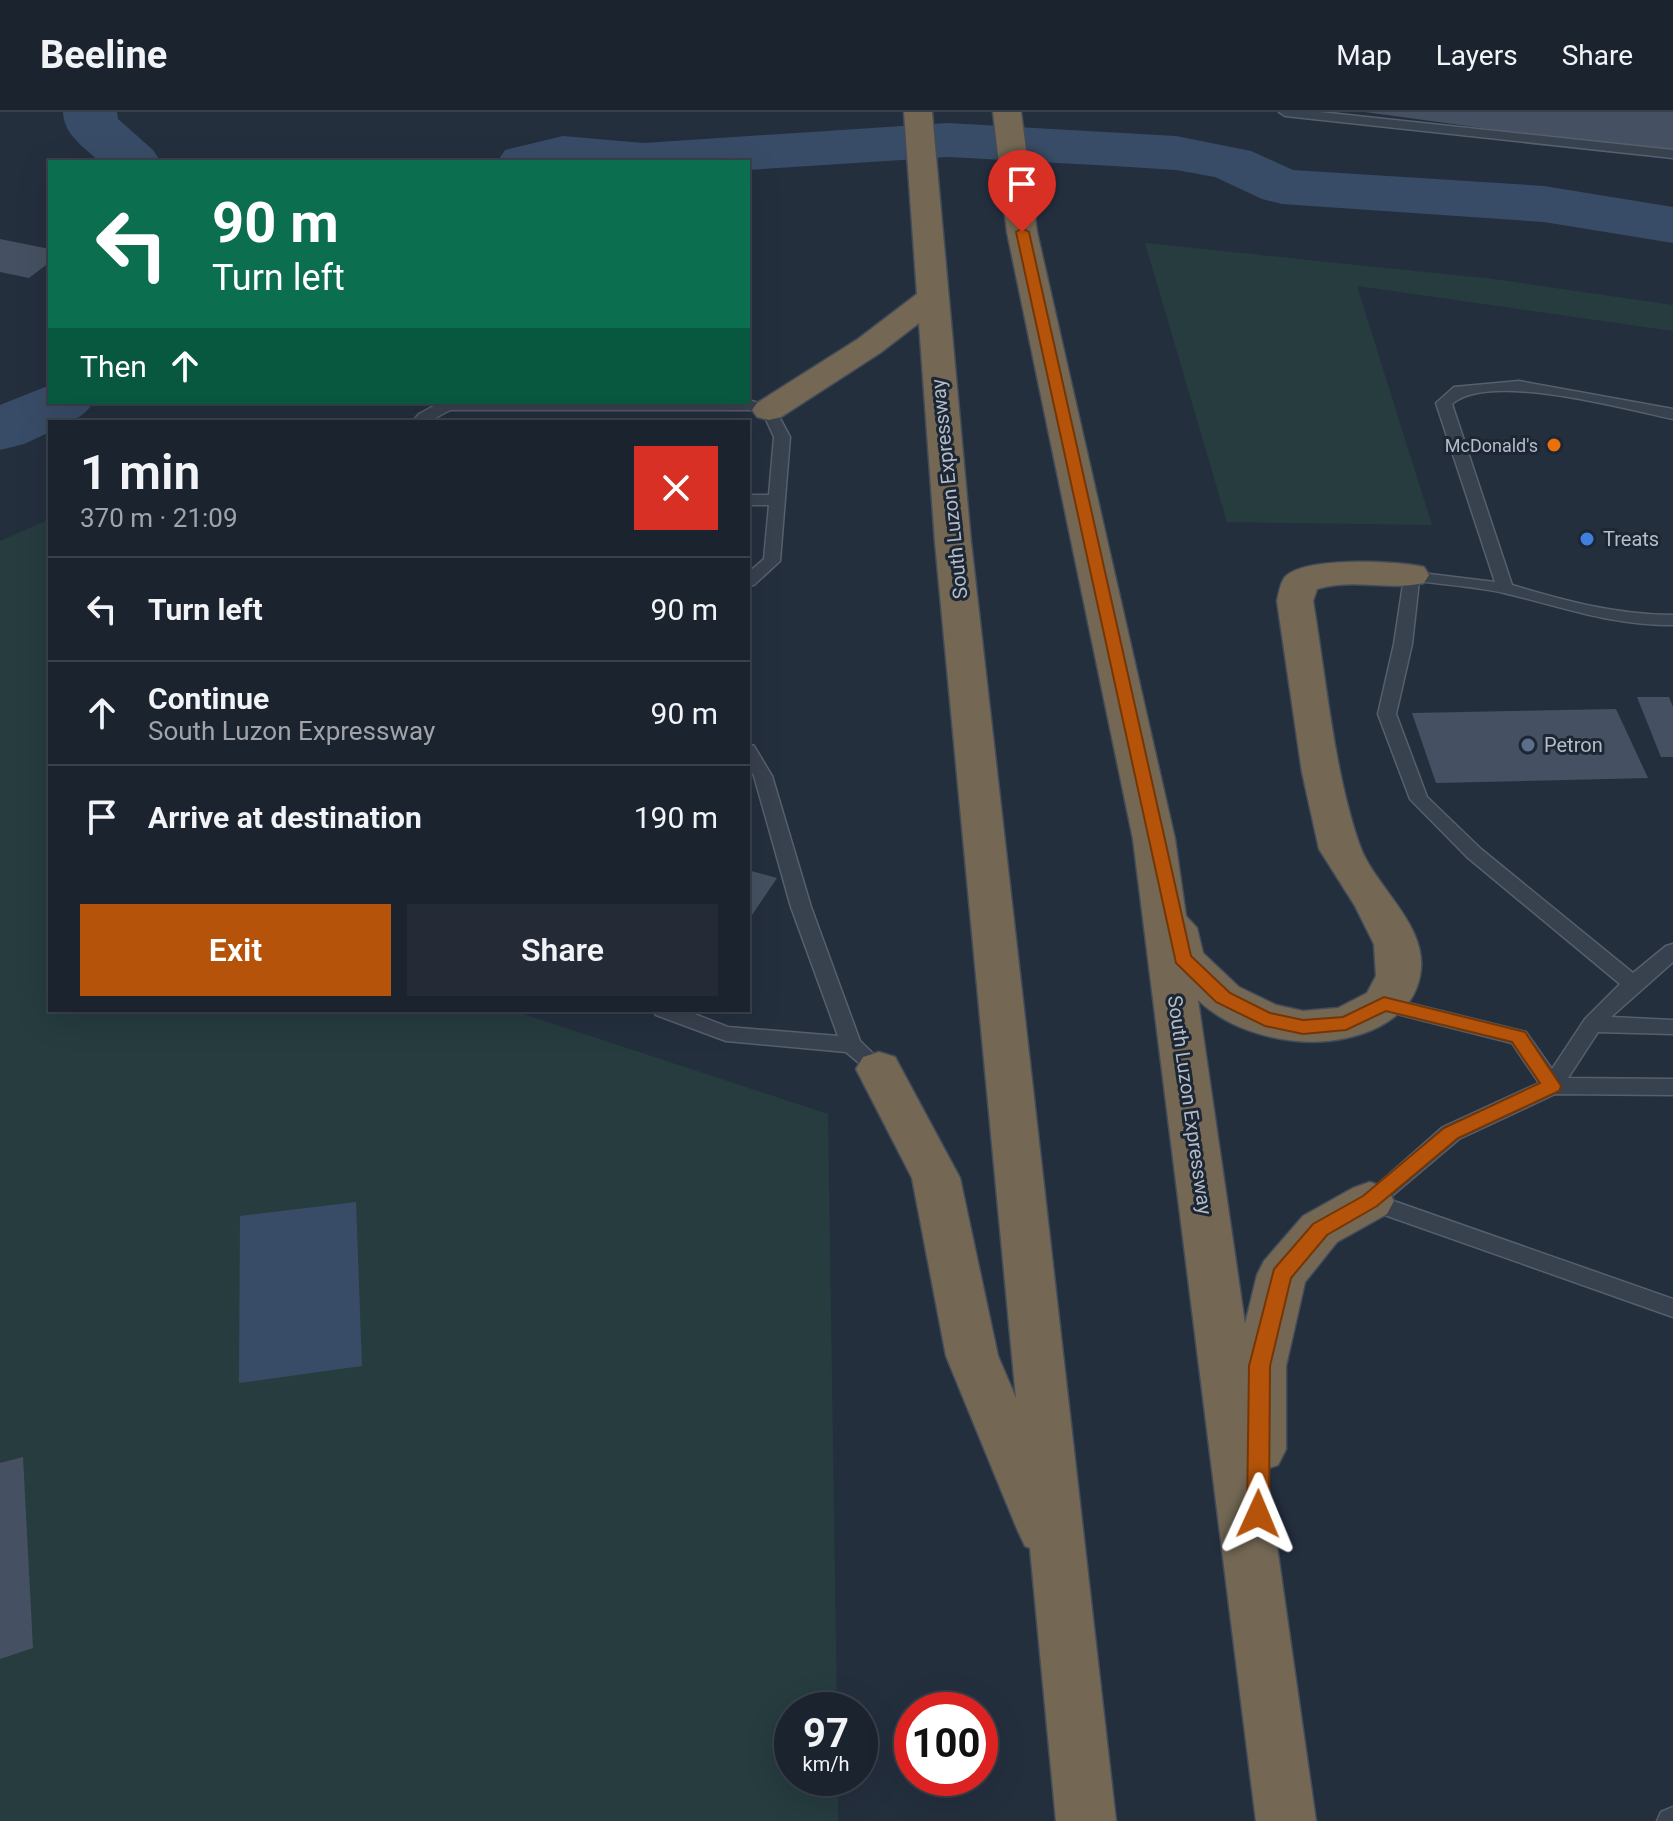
<!DOCTYPE html>
<html lang="en">
<head>
<meta charset="utf-8">
<style>
  body { margin:0; font-family:Roboto,sans-serif; background:#242b36; color:#f1f3f6; height:100vh; display:flex; flex-direction:column; font-size:30px; white-space:nowrap }
  * { box-sizing:border-box; margin:0 }
  p { font-size:26px; color:#a0a4aa }
  .icon { flex:none; width:44px; height:44px; fill:none; stroke:currentColor; stroke-width:2; stroke-linecap:round; stroke-linejoin:round }
  .map { position:relative; flex:1; overflow:hidden }
  .panel { position:absolute; left:48px; top:308px; width:702px; height:592px; display:flex; flex-direction:column; background:#1b232e; border-radius:0px; box-shadow:0 8px 32px #0002,0 0 0 2px #39404a }
  .panel>* { flex:none }
  .hud { position:absolute; left:48px; top:48px; width:702px; height:244px; border-radius:0px; box-shadow:0 8px 32px #0002,0 0 0 2px #39404a; background:#0b6e4f; color:#fff; overflow:hidden }
  .speed { position:absolute; left:774px; top:1580px; display:flex; gap:16px; font-size:40px; font-weight:700; text-align:center }
  .speed>* { display:grid; place-content:center; width:104px; height:104px; border-radius:50%; background:#1b232e; box-shadow:0 8px 32px #0002,0 0 0 2px #39404a; line-height:1 }
  .speed small { font-size:20px; font-weight:400 }
  .speed .limit { border:12px solid #d22; background:#fff; color:#111 }
  .pin { position:absolute; display:grid; place-items:center; width:68px; height:68px; color:#fff; margin:-82px -34px; border-radius:50% 50% 50% 0; rotate:-45deg; box-shadow:0 0 8px #0007 }
  .pin .icon { rotate:45deg }
  .me { position:absolute; width:88px; margin:-44px; rotate:1deg; stroke-linejoin:round; filter:drop-shadow(0 0 6px #0008) }
  .turn { display:flex; align-items:center; gap:28px; height:168px; padding:0 32px; font-size:36px }
  .turn .icon { width:104px; height:104px; stroke-width:2.5 }
  .turn b { display:block; font-size:56px; line-height:68px }
  .then { display:flex; align-items:center; height:76px; padding:0 32px; background:#0003; gap:16px; font-size:30px }
  .round { display:grid; place-items:center; flex:none; width:84px; height:84px; border-radius:0px; background:#242b36 }
  .headline { display:flex; align-items:center; justify-content:space-between; height:136px; padding:0 32px }
  h1 { font-size:48px; font-weight:600; line-height:60px }
  .cta { display:flex; gap:16px; margin-top:auto; padding:16px 32px }
  .cta a { flex:1; height:92px; border-radius:0px; background:#b45309; color:#fff; font-size:32px; font-weight:600; line-height:92px; text-align:center }
  .cta a+a { background:#242b36; color:#f1f3f6 }
  ul { padding:0; list-style:none }
  li { display:flex; align-items:center; gap:24px; height:104px; padding:0 32px; border-top:2px solid #39404a }
  li div { flex:1 }
  li b { display:block; font-size:30px }
  li em { font-style:normal }
  header { display:flex; align-items:center; gap:48px; box-sizing:border-box; height:112px; padding:0 40px; background:#1b232e; border-bottom:2px solid #39404a }
  header strong { font-size:38px }
  nav { display:flex; gap:44px; margin-inline-start:auto; font-size:28px }
  .map>svg:first-child { display:block }
  .green { fill:#263c3f }
  .water { fill:#394c67 }
  .lines { fill:none; stroke-linecap:round; stroke-linejoin:round }
  .river { fill:#394c67; fill-rule:evenodd }
  .building { fill:#455162 }
  .service-casing { stroke:#565f6c; stroke-width:3 }
  .motorway-casing { stroke:#434c59; stroke-width:3 }
  .service { fill:#38414e; fill-rule:evenodd }
  .motorway { fill:#746855; fill-rule:evenodd }
  .route { fill:#b45309; stroke:#753606; stroke-width:2 }
  .food-dot { fill:#e8710a; stroke:#1d2633; stroke-width:3 }
  .shop-dot { fill:#3f7fe0; stroke:#1d2633; stroke-width:3 }
  .service-dot { fill:#5c6f8a; stroke:#1d2633; stroke-width:3 }
  .labels { text-anchor:middle; dominant-baseline:central; stroke-width:6; stroke-linejoin:round; paint-order:stroke }
  .far-poi-label { font-size:18px; fill:#b4bcc9; stroke:#1d2633; text-anchor:end }
  .street-label { font-size:20px; fill:#b4bcc9; stroke:#1d2633 }
  .poi-label { font-size:20px; fill:#b4bcc9; stroke:#1d2633; text-anchor:start }
</style>
</head>
<body>
<header>
<strong>Beeline</strong>
<nav><a>Map</a><a>Layers</a><a>Share</a></nav>
</header>
<div class="map">
<svg width="1673" height="1709" viewBox="0 0 1673 1709">
  <rect width="100%" height="100%" fill="#242f3e"/>
  <g class="green">
    <polygon points="1145,131 1493,167 1673,193 1673,219 1357,174 1432,413 1227,410"/>
    <polygon points="50,407 50,898 511,898 828,1002 837,1598 792,1598 792,1666 838,1666 838,1709 0,1709 0,429"/>
  </g>
  <polygon class="water" points="356,1090 362,1254 239,1271 240,1104"/>
  <g class="lines">
    <g class="river">
      <path d="M 63,0 L 117,0 L 118,7 L 153,38 L 161,50 L 100,50 C 84,35 64,23 63,0 Z"/>
      <polygon points="948,11 1176,24 1251,39 1293,58 1544,74 1673,95 1673,131 1544,110 1282,92 1262,87 1215,65 1176,58 1114,54 948,45 748,58 748,50 497,50 505,38 563,24 644,31"/>
      <path d="M 50,273 L 50,290 L 94,290 C 81,308 72,310 50,310 L 50,320 L 24,332 L 0,338 L 0,293 Z"/>
    </g>
  </g>
  <g class="building">
    <polygon points="1365,0 1673,0 1673,37 1504,19"/>
    <polygon points="0,127 50,137 50,150 29,166 0,160"/>
    <polygon points="1637,585 1669,585 1673,595 1673,645 1661,645"/>
    <polygon points="1616,597 1648,666 1436,671 1412,601"/>
    <polygon points="748,758 777,766 748,809"/>
    <polygon points="23,1345 33,1536 0,1547 0,1351"/>
  </g>
  <g class="lines">
    <defs>
      <g id="service">
        <polygon points="1279,0 1320,0 1673,38 1673,46 1285,4"/>
        <path d="M 1519,269 L 1673,297 L 1673,307 C 1624,297 1489,259 1452,292 L 1512,473 C 1565,489 1617,503 1673,503 L 1673,513 C 1609,513 1564,495 1504,481 C 1477,475 1447,473 1419,469 L 1412,532 L 1396,602 L 1427,685 L 1481,737 L 1633,861 L 1666,834 L 1673,832 L 1673,850 L 1611,905 L 1673,908 L 1673,922 L 1598,920 L 1568,966 L 1673,967 L 1673,983 L 1555,982 L 1459,1027 L 1388,1087 L 1673,1187 L 1673,1205 L 1362,1095 L 1359,1089 L 1443,1015 L 1539,971 L 1512,931 L 1377,897 L 1374,892 L 1377,887 L 1384,885 L 1526,920 L 1552,957 L 1585,907 L 1620,872 L 1467,745 L 1410,687 L 1378,602 L 1394,532 L 1405,459 L 1495,470 L 1436,291 L 1454,275 Z"/>
        <polygon points="748,288 774,295 790,325 780,449 754,473 748,474 748,461 764,447 769,393 748,393 748,383 769,383 774,325 763,301 751,298 450,298 428,310 412,310 419,302 441,290"/>
        <polygon points="748,632 754,634 772,664 811,795 860,929 889,957 886,962 872,962 846,940 726,929 656,903 653,898 684,898 728,915 838,924 791,795 754,664 748,654"/>
        <polygon points="1673,1695 1673,1709 1657,1709 1661,1700"/>
      </g>
      <g id="motorway">
        <polygon points="904,0 932,0 971,430 1116,1709 1056,1709 1030,1436 1025,1434 1017,1417 946,1244 912,1066 856,957 863,945 879,940 895,945 960,1066 998,1244 1016,1286 935,430 919,211 880,241 781,305 769,308 757,305 752,298 757,291 858,227 917,182"/>
        <path d="M 993,0 L 1021,0 L 1037,120 L 1175,727 L 1186,804 L 1197,816 L 1203,841 L 1239,875 L 1276,893 L 1303,899 L 1338,896 L 1367,881 L 1376,864 L 1374,832 L 1355,794 L 1319,737 L 1302,660 L 1277,489 C 1279,481 1280,471 1285,465 C 1305,444 1397,449 1424,455 L 1429,463 L 1424,471 C 1389,479 1352,466 1317,477 L 1313,489 C 1326,566 1334,661 1360,734 C 1375,776 1430,814 1420,864 C 1412,907 1366,925 1328,929 C 1284,933 1230,919 1198,888 L 1245,1212 L 1257,1163 L 1264,1149 L 1303,1104 L 1353,1076 L 1370,1070 L 1387,1076 L 1394,1089 L 1387,1102 L 1337,1130 L 1305,1170 L 1286,1254 L 1286,1337 L 1278,1353 L 1266,1357 L 1316,1709 L 1256,1709 L 1133,727 L 1007,120 Z"/>
      </g>
    </defs>
    <use href="#service" class="service-casing"/>
    <use href="#motorway" class="motorway-casing"/>
    <use href="#service" class="service"/>
    <use href="#motorway" class="motorway"/>
  </g>
  <polygon class="route" points="1022,116 1029,120 1191,844 1230,881 1270,901 1303,908 1343,905 1384,885 1525,920 1561,974 1559,979 1458,1026 1377,1094 1327,1123 1291,1166 1270,1254 1269,1402 1266,1409 1258,1412 1250,1409 1247,1402 1249,1254 1274,1157 1313,1112 1363,1084 1444,1016 1540,971 1512,930 1386,899 1346,918 1303,922 1265,914 1216,890 1176,851 1016,120"/>
  <circle class="food-dot" cx="1554" cy="333" r="8"/>
  <circle class="shop-dot" cx="1587" cy="427" r="8"/>
  <circle class="service-dot" cx="1528" cy="633" r="8"/>
  <g class="labels">
    <g class="far-poi-label">
      <text x="1538" y="333">McDonald's</text>
    </g>
    <g class="street-label">
      <text transform="translate(949 377) rotate(-96)">South Luzon Expressway</text>
      <text transform="translate(1190 993) rotate(82)">South Luzon Expressway</text>
    </g>
    <g class="poi-label">
      <text x="1603" y="427">Treats</text>
      <text x="1544" y="633">Petron</text>
    </g>
  </g>
</svg>
<div class="speed"><div>97<small>km/h</small></div><div class="limit">100</div></div>
<div class="pin" style="left:1022px;top:120px;background:#d93025"><svg class="icon" aria-label="arrive" viewBox="0 0 24 24"><path d="M6 21V4h12l-3 4 3 4H6"/></svg></div>
<svg class="me" style="left:1258px;top:1402px" viewBox="-20 -20 40 40"><path d="M0-17L14 15 0 8-14 15z" fill="#b45309" stroke="#fff" stroke-width="4"/></svg>
<div class="hud">
<div class="turn"><svg class="icon" aria-label="left" viewBox="0 0 24 24"><path d="M17 20v-9H6M10 6l-5 5 5 5"/></svg><div><b>90 m</b>Turn left</div></div>
<div class="then">Then<svg class="icon" aria-label="ahead" viewBox="0 0 24 24"><path d="M12 20V5M6 11l6-6 6 6"/></svg></div>
</div>
<section class="panel">
<div class="headline"><div><h1>1 min</h1><p>370 m · 21:09</p></div><a class="round" style="background:#d93025;color:#fff"><svg class="icon" aria-label="close" viewBox="0 0 24 24"><path d="M6 6l12 12M18 6L6 18"/></svg></a></div>
<ul>
<li><svg class="icon" aria-label="left" viewBox="0 0 24 24"><path d="M17 20v-9H6M10 6l-5 5 5 5"/></svg><div><b>Turn left</b></div><em>90 m</em></li>
<li><svg class="icon" aria-label="ahead" viewBox="0 0 24 24"><path d="M12 20V5M6 11l6-6 6 6"/></svg><div><b>Continue</b><p>South Luzon Expressway</p></div><em>90 m</em></li>
<li><svg class="icon" aria-label="arrive" viewBox="0 0 24 24"><path d="M6 21V4h12l-3 4 3 4H6"/></svg><div><b>Arrive at destination</b></div><em>190 m</em></li>
</ul>
<div class="cta"><a>Exit</a><a>Share</a></div>
</section>
</div>
</body>
</html>
